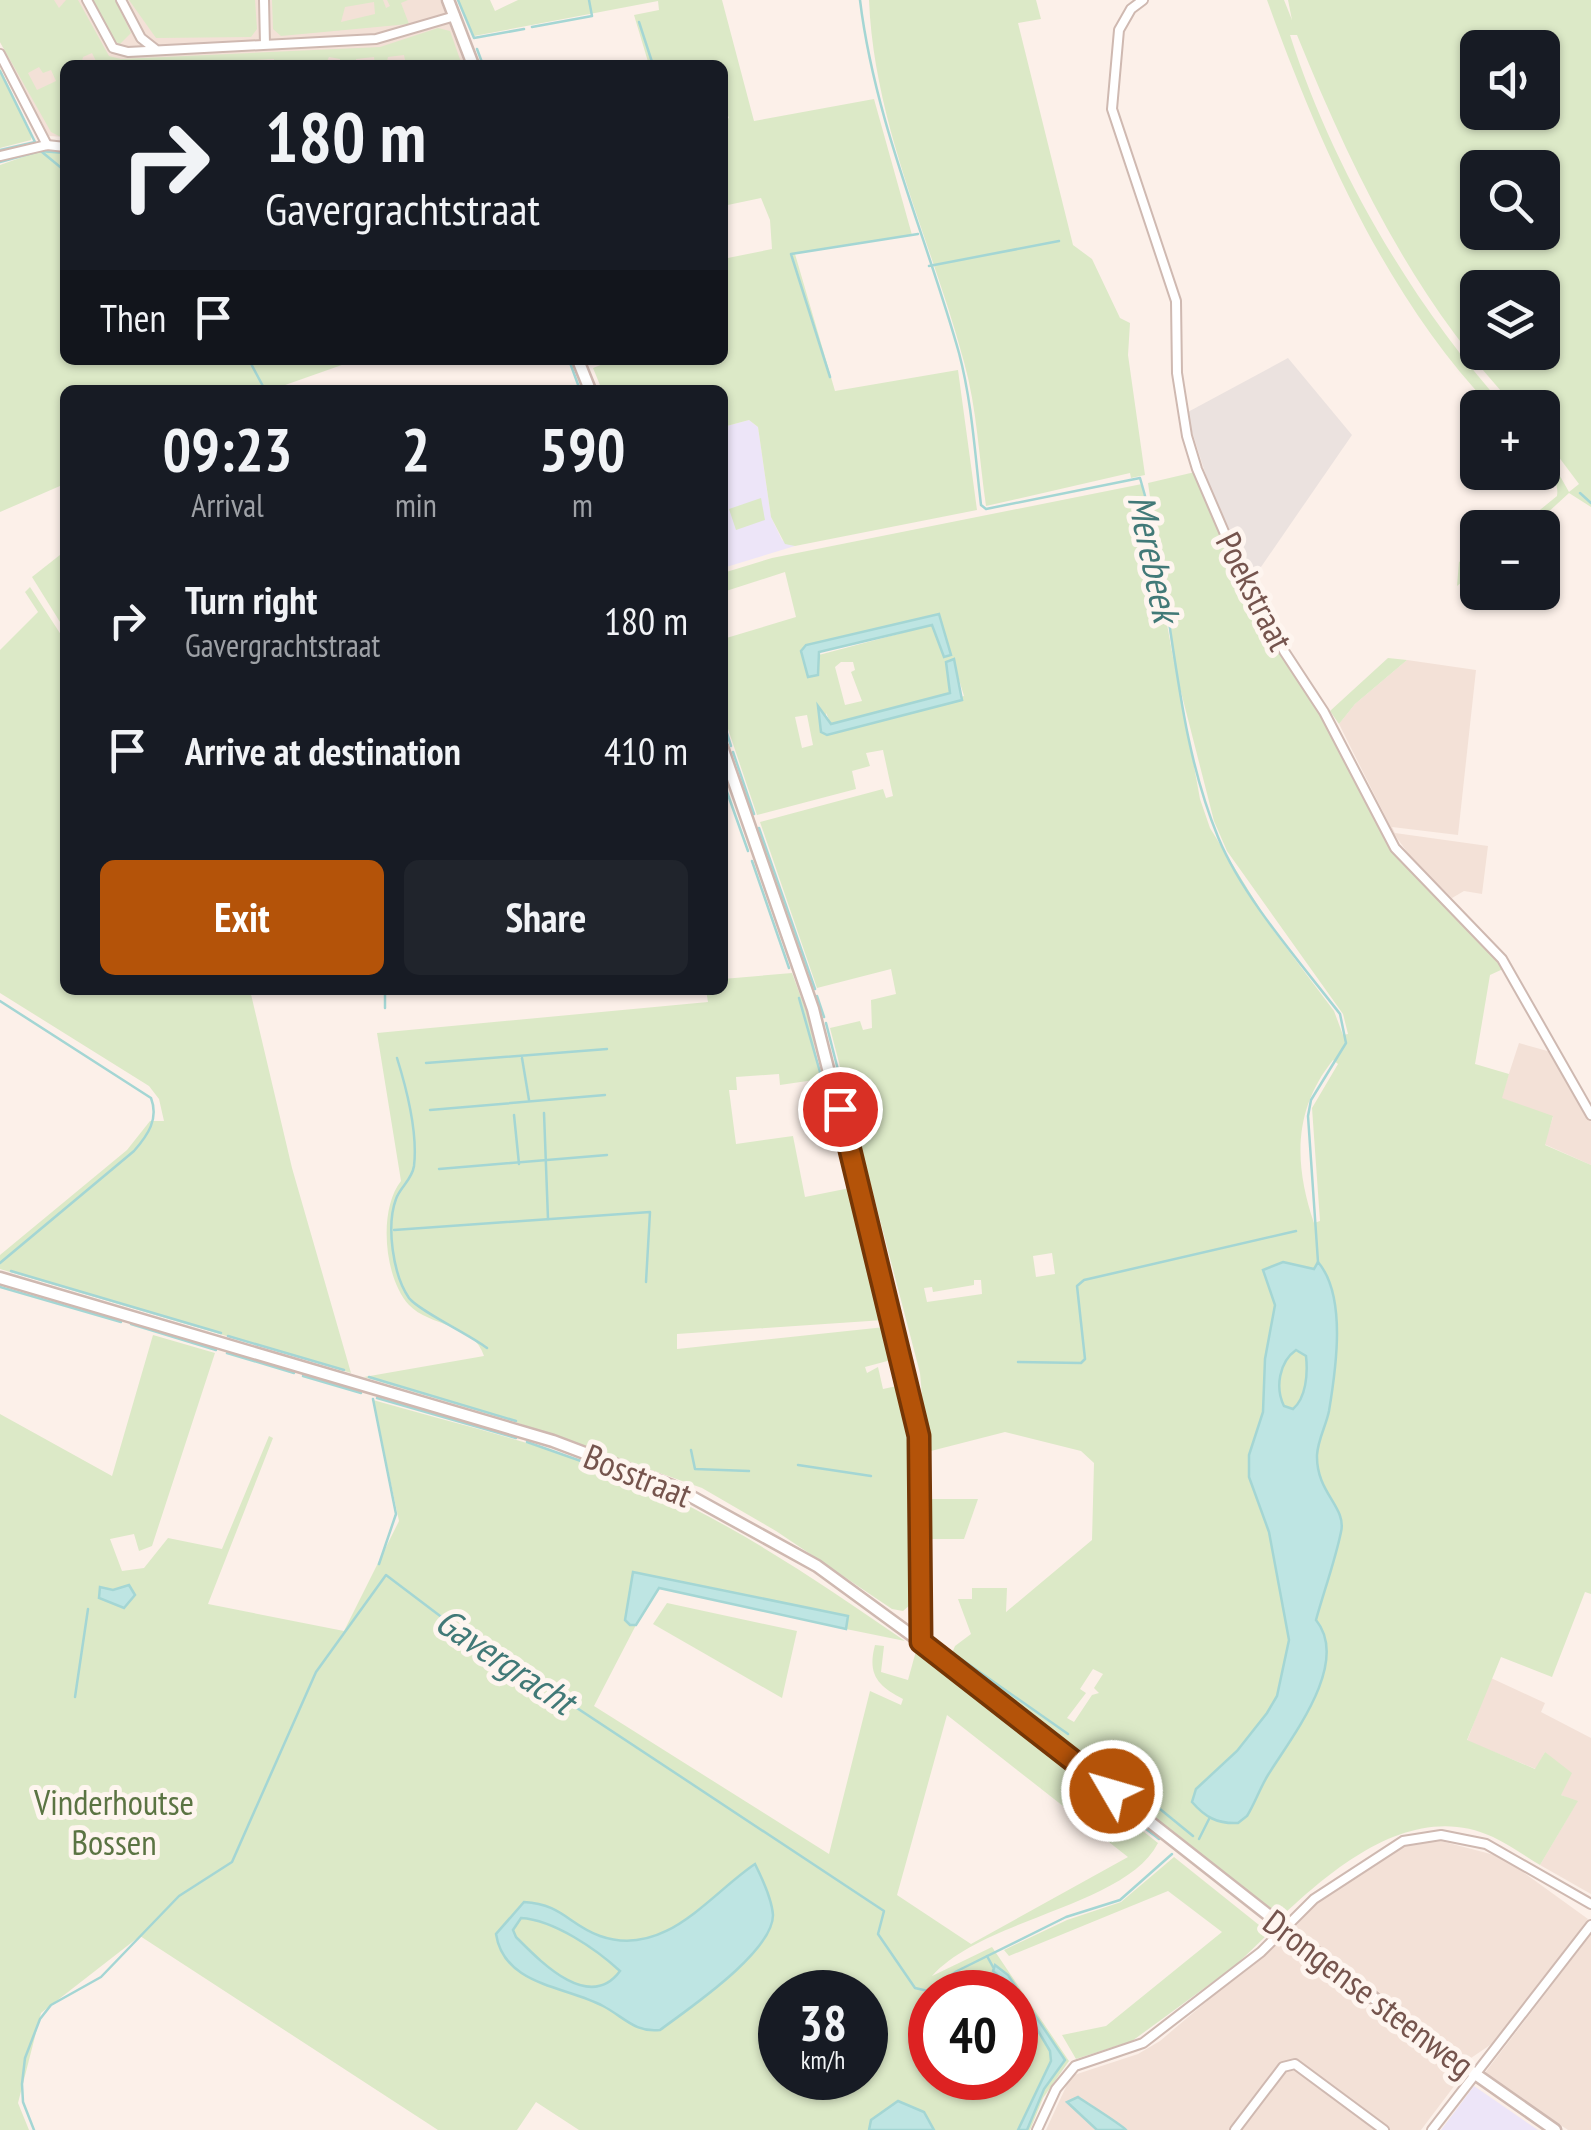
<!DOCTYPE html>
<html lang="en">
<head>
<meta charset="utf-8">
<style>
  body { margin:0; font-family:"PT Sans Narrow",sans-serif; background:#20242c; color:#f1f3f6; height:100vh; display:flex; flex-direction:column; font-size:38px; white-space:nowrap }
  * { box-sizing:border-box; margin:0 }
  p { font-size:32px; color:#9ea1a6 }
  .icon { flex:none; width:55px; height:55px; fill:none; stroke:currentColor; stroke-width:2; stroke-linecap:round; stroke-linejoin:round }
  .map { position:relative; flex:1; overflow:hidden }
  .sheet { position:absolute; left:60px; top:385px; width:668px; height:610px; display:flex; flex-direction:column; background:#171b24; border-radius:15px; box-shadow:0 2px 8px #0004 }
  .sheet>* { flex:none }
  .banner { position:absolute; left:60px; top:60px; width:668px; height:305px; border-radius:15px; box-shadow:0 2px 8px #0004; background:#171b24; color:#f1f3f6; overflow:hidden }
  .tools { position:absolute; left:1460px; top:30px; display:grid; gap:20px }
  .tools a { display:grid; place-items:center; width:100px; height:100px; border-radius:15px; background:#171b24; box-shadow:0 2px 8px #0004; font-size:50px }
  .speed { position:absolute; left:758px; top:1970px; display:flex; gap:20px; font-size:50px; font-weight:700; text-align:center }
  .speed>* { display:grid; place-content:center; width:130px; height:130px; border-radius:50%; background:#171b24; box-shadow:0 2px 8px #0004; line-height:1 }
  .speed small { font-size:25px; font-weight:400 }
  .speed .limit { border:15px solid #d22; background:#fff; color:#111 }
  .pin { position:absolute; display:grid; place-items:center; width:85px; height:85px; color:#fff; margin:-42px; border:5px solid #fff; border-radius:50%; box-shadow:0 2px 10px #0007 }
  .me { position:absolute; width:110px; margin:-55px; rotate:308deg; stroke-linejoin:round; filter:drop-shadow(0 0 8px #0008) }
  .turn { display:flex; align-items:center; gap:35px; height:210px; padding:0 40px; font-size:45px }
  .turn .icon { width:130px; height:130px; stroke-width:2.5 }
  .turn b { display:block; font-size:70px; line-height:85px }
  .then { display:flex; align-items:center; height:95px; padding:0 40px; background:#0003; gap:20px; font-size:38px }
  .eta { display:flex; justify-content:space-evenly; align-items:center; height:170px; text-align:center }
  .eta b { font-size:60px; font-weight:700; line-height:70px }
  .cta { display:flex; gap:20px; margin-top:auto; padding:20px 40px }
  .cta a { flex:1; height:115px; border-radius:15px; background:#b45309; color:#fff; font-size:40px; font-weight:700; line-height:115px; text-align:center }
  .cta a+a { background:#20242c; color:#f1f3f6 }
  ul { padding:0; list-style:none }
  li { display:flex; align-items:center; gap:30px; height:130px; padding:0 40px }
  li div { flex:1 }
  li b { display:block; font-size:38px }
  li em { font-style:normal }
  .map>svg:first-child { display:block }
  .residential { fill:#f3e1d7 }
  .industrial { fill:#ebe2df }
  .education { fill:#ede5f8 }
  .green { fill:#dce9c7; fill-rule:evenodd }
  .water { fill:#bee5e3; stroke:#a4d6d4; stroke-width:2.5; fill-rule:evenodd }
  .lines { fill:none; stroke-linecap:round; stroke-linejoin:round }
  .stream { stroke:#a4d6d4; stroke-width:2.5 }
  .minor-casing { stroke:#cfb9b1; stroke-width:12 }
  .tertiary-casing { stroke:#cfb9b1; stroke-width:15 }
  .minor { stroke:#fff; stroke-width:8 }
  .tertiary { stroke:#fff; stroke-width:10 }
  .route-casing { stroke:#753606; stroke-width:25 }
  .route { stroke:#b45309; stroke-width:18 }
  .labels { text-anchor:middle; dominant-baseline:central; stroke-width:10; stroke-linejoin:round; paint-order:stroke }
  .street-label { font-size:35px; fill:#75544d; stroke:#fef5ef }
  .park-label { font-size:35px; fill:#5b7443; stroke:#fef5ef }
  .water-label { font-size:38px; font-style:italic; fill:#417977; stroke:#fef5ef }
</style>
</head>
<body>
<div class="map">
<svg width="1591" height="2130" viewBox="0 0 1591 2130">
  <rect width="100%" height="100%" fill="#fcf0e9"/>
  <g class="residential">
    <polygon points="14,0 440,0 465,65 65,65 65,137 49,136 0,42 0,7"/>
    <polygon points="1407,660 1476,670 1458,835 1392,827 1395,833 1488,846 1482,894 1464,891 1452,898 1413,860 1394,834 1339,724 1355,704"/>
    <polygon points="1519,1043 1551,1052 1591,1122 1591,1165 1544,1144 1553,1117 1501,1098"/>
    <polygon points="1491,1678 1545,1703 1541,1712 1591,1738 1591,1894 1540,1865 1577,1802 1561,1795 1545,1752 1536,1769 1467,1741"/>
    <polygon points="1441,1841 1502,1857 1588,1919 1499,2039 1471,2058 1464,2058 1295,1927 1317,1901 1383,1857 1407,1844"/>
    <polygon points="1591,1934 1591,2130 1568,2130 1484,2074"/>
    <polygon points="1281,1938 1457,2074 1458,2081 1421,2130 1046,2130 1071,2076 1138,2054 1160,2041"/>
  </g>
  <polygon class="industrial" points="1288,358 1352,435 1252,580 1209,485 1186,413"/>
  <g class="education">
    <polygon points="749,420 758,427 771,517 782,540 795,546 723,568 723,427"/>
    <polygon points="1474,2086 1538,2130 1441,2130"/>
  </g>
  <g class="green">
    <path d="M 0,0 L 54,0 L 59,8 L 66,0 L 78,0 L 109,56 L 121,59 L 380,47 L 438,28 L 450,31 L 462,65 L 406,65 L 404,55 L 388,57 L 386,65 L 375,65 L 374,57 L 356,59 L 356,65 L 340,65 L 340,59 L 329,57 L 325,65 L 309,65 L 308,61 L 275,65 L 274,59 L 254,60 L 254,65 L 206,65 L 205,61 L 98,65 L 92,53 L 83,57 L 81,65 L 65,65 L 65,139 L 51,132 L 0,42 ZM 39,67 L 43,73 L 51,70 L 56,81 L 37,90 L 28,73 Z"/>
    <polygon points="91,0 115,0 131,33 120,44 110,39"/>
    <polygon points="129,0 255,0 257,29 251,37 156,38"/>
    <path d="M 272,0 L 383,0 L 386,8 L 390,6 L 387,0 L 408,0 L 401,3 L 409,24 L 281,36 L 273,29 ZM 374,2 L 375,14 L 341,22 L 345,7 Z"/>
    <polygon points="458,0 490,0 495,11 518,0 722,0 754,121 874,99 912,235 795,254 835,391 958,370 977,510 795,546 785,544 771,517 758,427 749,420 723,427 722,390 665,390 666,385 657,390 602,390 593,368 613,360 722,360 723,259 772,249 770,220 761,198 723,206 723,121 729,118 723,103 722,65 649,65 634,15 659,10 658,1 474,36"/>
    <path d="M 869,0 L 1036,0 L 1041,19 L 1018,23 L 1073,245 L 1092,259 L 1120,318 L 1130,323 L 1128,355 L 1145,475 L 1131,478 L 1130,473 L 986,506 C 979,459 977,408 964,362 C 932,242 874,126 869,0 Z"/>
    <path d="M 1267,0 L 1284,0 L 1292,20 L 1288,0 L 1591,0 L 1591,507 L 1569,493 L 1532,527 L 1519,527 L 1557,496 C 1560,476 1542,465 1543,446 L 1569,492 L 1579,484 L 1543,436 L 1542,408 L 1516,407 C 1414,300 1352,170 1297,35 L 1290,35 C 1332,167 1412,304 1505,407 L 1491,407 C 1385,295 1319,144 1267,0 ZM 1478,48 L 1542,48 L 1542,112 L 1478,112 ZM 1478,168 L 1542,168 L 1542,232 L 1478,232 ZM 1478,288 L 1542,288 L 1542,352 L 1478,352 Z"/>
    <polygon points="0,68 32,134 31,140 0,148"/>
    <polygon points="40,151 65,151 65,360 356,360 271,390 65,390 65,496 60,486 0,512 0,165"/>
    <path d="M 1195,472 L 1227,553 L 1278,649 L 1323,717 L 1390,846 L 1461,916 L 1503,969 L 1490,975 L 1475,1064 L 1509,1074 L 1502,1098 L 1553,1116 L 1545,1145 L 1591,1165 L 1591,1594 L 1585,1592 L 1552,1677 L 1501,1657 L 1467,1740 L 1535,1769 L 1545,1752 L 1572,1773 L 1561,1795 L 1578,1801 L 1540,1865 C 1525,1856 1510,1845 1493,1837 C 1414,1800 1335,1866 1281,1917 L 950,1658 L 955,1646 L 971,1634 L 958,1599 L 972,1599 L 972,1588 L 1007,1588 L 1006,1612 L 1092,1540 L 1094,1463 L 1081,1451 L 1005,1432 L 927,1452 L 920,1373 L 830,1028 L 860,1021 L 863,1030 L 872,1028 L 871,1000 L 896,994 L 891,969 L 817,988 L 760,822 L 883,789 L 886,798 L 893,796 L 883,750 L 866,753 L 870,766 L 852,771 L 856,789 L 757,815 L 727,726 L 723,727 L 723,639 L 796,617 L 785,572 L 723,592 L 723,573 L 772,558 L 1142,484 L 1174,663 L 1148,483 ZM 938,614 L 951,654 L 944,657 L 932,625 L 815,656 L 806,645 ZM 953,660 L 964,696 L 825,735 L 826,713 L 831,724 L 950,693 L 946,662 ZM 841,662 L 853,662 L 855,670 L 851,672 L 862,701 L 845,705 L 835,667 ZM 1179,684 L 1214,821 L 1227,851 L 1343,1014 L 1348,1034 L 1343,1035 L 1334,1011 L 1273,930 L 1210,828 L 1200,799 ZM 807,715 L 813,745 L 802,748 L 795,717 ZM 1333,1060 L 1338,1064 L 1312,1108 L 1320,1221 L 1314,1223 C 1294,1164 1293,1110 1333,1060 ZM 1052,1253 L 1055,1274 L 1036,1277 L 1033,1256 ZM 974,1280 L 981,1280 L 982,1294 L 927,1302 L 924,1288 L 932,1287 L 933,1292 L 974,1285 ZM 1093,1669 L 1103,1674 L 1094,1688 L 1099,1693 L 1092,1695 L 1074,1722 L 1067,1718 L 1086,1693 L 1080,1689 Z"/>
    <polygon points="761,498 765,520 736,530 729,509"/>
    <polygon points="1477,550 1477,570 1457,586 1459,562"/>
    <polygon points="65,551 65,630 32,577"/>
    <polygon points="30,587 65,641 65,990 250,990 292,1168 351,1373 0,1269 0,1255 127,1150 150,1121 164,1121 159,1099 149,1086 0,993 0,650 38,612 25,592"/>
    <polygon points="1388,658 1407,660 1355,704 1339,724 1330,711"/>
    <path d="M 792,973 L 809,1019 L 821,1079 L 780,1085 L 779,1074 L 736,1077 L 737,1090 L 729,1090 L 736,1144 L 793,1136 L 805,1197 L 850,1188 L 884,1320 L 677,1334 L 677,1349 L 885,1327 L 891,1360 L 865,1367 L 867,1373 L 878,1367 L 883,1389 L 897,1386 L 910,1454 L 910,1605 L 903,1611 L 892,1609 L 776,1531 L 702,1488 L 518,1423 L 364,1377 L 484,1356 C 474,1323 430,1327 409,1305 C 384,1278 378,1210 401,1181 L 377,1033 L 708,1002 L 706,990 L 722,990 L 723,979 Z"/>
    <path d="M 153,1335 L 215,1353 L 152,1546 L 139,1551 L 134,1534 L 110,1539 L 122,1571 L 144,1568 L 168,1538 L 222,1549 L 269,1436 L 273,1438 L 208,1604 L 344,1631 L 399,1521 L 373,1400 C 444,1420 516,1438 586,1462 C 702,1502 805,1572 905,1641 L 846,1629 L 848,1616 L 634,1572 L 630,1625 L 636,1625 L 594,1706 L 829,1854 L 870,1691 L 901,1705 L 903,1699 C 878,1686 867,1675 875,1645 L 884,1646 L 881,1672 L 908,1680 L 916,1651 L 1158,1843 C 1126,1906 984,1918 932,1976 L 992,1947 L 1069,2061 L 1043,2098 L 1030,2130 L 579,2130 L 536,2102 L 517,2130 L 438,2130 L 140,1936 L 41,2013 L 18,2103 L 29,2130 L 0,2130 L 0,1414 L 112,1476 ZM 947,1715 L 1128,1857 L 971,1944 L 897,1895 ZM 780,1992 L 865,1992 L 865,2078 L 780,2078 ZM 930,1992 L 1015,1992 L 1015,2078 L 930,2078 Z"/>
    <polygon points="931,1499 978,1499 964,1539 931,1539"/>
    <polygon points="667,1603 797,1631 782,1698 653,1624"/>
    <polygon points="1174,1857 1269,1933 1236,1965 1132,2041 1076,2059 1062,2035 1106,2026 1222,1932 1168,1891 1009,1956 1004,1950 1067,1920 1121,1902"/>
  </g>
  <g class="water">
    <polygon points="939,614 951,655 944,657 932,625 819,652 818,675 808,677 801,651 806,645"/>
    <polygon points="954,659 962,700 827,735 821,732 818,706 831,724 950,693 946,662"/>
    <path d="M 1283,1262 L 1314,1269 L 1318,1262 C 1347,1296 1336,1369 1329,1411 C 1326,1426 1318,1439 1317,1455 C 1316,1493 1347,1507 1341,1532 C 1335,1561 1324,1591 1316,1620 C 1351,1663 1291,1738 1268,1775 C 1260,1788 1255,1803 1247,1816 L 1238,1823 C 1217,1824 1205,1817 1192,1802 L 1196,1789 L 1237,1751 L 1267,1713 L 1277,1696 L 1289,1640 L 1269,1532 L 1249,1477 L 1249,1455 L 1263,1412 L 1265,1359 L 1275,1305 L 1263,1270 ZM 1296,1350 L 1306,1356 C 1308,1374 1306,1398 1293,1409 L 1284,1406 C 1275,1388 1279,1362 1296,1350 Z"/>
    <polygon points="633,1572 848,1616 846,1629 659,1588 636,1625 630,1625 625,1620"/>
    <polygon points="129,1585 135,1595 124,1608 99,1598 100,1587 113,1590"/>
    <path d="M 755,1864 C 762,1878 772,1900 773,1915 C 773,1952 688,2009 660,2030 C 635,2033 624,2017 603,2006 C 566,1986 504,1986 496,1934 L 524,1902 C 562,1904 569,1925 600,1936 C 665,1959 710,1894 755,1864 ZM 521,1918 C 554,1920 596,1949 620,1971 C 589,2013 540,1961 516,1937 L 513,1930 Z"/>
    <polygon points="995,1965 1008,1975 1065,2060 1044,2089 1027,2130 1018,2130 1051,2061 1050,2051 1015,1992 993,1971"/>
    <path d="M 1078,2097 C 1088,2104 1122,2125 1126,2130 L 1097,2130 L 1067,2102 Z"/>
    <polygon points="898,2101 924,2112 934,2130 869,2130 871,2120"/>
  </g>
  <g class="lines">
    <g class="stream">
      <polyline points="458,0 474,38 524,29"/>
      <path d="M 860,0 C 875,123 926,235 959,353 C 972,402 975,455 981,505 L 986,509 L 1140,478 C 1175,595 1171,723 1218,837 C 1243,898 1300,962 1340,1014 L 1346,1043 L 1311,1100 L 1308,1116 L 1318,1262"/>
      <polyline points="639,22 653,65"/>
      <polyline points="532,27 592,16 589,0"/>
      <polyline points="477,49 483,65"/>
      <polyline points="0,71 35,142 0,150"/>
      <polyline points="42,152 65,171"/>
      <polyline points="0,162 40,151 65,153"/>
      <polyline points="929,266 1059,241"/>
      <polyline points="249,360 265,390"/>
      <polyline points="569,360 580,390"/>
      <polyline points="830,377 791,254 918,234"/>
      <polyline points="1580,493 1591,503"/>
      <polyline points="725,727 731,746"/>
      <polyline points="733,752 754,814"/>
      <polyline points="722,778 748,851"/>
      <polyline points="759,828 815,989"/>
      <polyline points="752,861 789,968"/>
      <polyline points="385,990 385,1008"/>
      <polyline points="817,996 824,1017"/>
      <polyline points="799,998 822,1079"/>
      <path d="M 0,1001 L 151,1098 C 159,1119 148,1135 134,1151 L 0,1263"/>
      <polyline points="826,1023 849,1113"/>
      <path d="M 397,1058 C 407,1090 418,1132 414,1166 C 412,1180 400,1187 396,1199 C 386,1226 393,1275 409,1298 C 419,1311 469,1334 487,1348"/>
      <polyline points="522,1058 529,1100"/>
      <polyline points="426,1063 607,1049"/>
      <polyline points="824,1086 832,1119"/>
      <polyline points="430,1110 605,1095"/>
      <polyline points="544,1113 548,1219"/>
      <polyline points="514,1115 519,1164"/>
      <polyline points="851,1119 866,1181"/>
      <polyline points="834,1125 881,1310"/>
      <polyline points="439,1169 607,1155"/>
      <polyline points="868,1188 886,1261"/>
      <polyline points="394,1230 650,1212 646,1282"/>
      <polyline points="888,1268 910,1353"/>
      <polyline points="11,1271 221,1333"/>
      <polyline points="0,1287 121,1322"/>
      <polyline points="131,1324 216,1350"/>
      <polyline points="228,1336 344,1370"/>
      <polyline points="227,1353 294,1373"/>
      <polyline points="912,1360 929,1453"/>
      <polyline points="1018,1362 1081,1363 1085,1359 1077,1286 1084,1280 1296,1231"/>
      <polyline points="303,1376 361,1393"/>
      <polyline points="369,1377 516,1421"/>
      <polyline points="900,1385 912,1463 910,1550"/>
      <polyline points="377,1398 516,1438"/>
      <polyline points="373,1399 396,1514 379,1564"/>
      <polyline points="527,1442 615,1473"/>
      <polyline points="691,1450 695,1469 749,1471"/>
      <polyline points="798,1465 871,1476"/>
      <polyline points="929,1498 929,1467"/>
      <polyline points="928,1538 928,1562"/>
      <polyline points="910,1556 910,1602"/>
      <polyline points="928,1576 929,1607"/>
      <polyline points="954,1654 1068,1734"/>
      <polyline points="943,1670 1040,1746"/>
      <polyline points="75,1697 88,1609"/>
      <polyline points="1045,1750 1159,1839"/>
      <polyline points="1105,1764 1193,1836"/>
      <polyline points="1199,1839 1209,1819"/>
      <polyline points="987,1956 993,1967"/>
      <polyline points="34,2130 23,2102 22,2084 25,2058 40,2019 51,2005 101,1977 179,1896 232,1862 316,1672 386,1575 456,1628 884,1911 878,1934 915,1988 928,1991 957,1971 1066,1917 1120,1900 1172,1854"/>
    </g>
    <defs>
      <g id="minor">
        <polyline points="87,0 113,48 128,52 376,39 455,16"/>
        <polyline points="121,0 141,38 155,49"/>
        <polyline points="264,0 265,44"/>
        <polyline points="1143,0 1131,9 1119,30 1112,109 1176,301 1177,373 1187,436 1197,469 1237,562 1284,651 1324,712 1395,848 1502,959 1591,1115"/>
        <polyline points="0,54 47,145"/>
        <polyline points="0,156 47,145 65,147"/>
        <polyline points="1037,2130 1056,2089 1075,2066 1143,2043 1261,1952 1314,1899 1403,1841 1441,1835 1486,1844 1591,1904"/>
        <polyline points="1235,2130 1283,2067 1295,2064 1384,2130"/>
        <polyline points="1432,2130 1591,1925"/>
      </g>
      <g id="tertiary">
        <polyline points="448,0 473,65"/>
        <polyline points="578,360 590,390"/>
        <polyline points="722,747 813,1009 915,1415 920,1457 921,1642"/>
        <polyline points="0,1278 553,1441 672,1486 817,1566 921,1642 1431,2043 1555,2130"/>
      </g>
    </defs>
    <use href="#minor" class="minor-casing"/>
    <use href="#tertiary" class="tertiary-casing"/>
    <use href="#minor" class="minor"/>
    <use href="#tertiary" class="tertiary"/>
  </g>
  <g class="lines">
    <defs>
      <polyline id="route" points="840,1109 919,1436 921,1642 1112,1791"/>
    </defs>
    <use href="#route" class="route-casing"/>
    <use href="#route" class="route"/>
  </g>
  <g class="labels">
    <g class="street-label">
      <text transform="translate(1255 591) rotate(63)">Poekstraat</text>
      <text transform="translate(638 1475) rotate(22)">Bosstraat</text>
      <text transform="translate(1369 1993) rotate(37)">Drongense steenweg</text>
    </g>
    <g class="park-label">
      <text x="114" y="1802">Vinderhoutse<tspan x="114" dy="40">Bossen</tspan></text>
    </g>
    <g class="water-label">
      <text transform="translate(1155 558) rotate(78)">Merebeek</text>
      <text transform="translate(506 1660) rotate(34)">Gavergracht</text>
    </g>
  </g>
</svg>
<div class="tools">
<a><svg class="icon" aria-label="sound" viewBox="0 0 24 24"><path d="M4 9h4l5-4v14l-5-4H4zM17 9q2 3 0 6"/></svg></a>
<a><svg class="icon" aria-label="search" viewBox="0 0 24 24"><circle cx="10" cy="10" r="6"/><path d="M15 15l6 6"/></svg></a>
<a><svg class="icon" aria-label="layers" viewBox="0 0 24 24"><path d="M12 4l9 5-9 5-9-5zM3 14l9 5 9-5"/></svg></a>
<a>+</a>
<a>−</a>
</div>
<div class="speed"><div>38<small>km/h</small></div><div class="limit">40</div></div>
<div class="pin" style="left:840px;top:1109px;background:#d93025"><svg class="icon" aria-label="arrive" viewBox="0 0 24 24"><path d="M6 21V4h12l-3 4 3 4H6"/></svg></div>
<svg class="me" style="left:1112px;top:1791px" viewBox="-20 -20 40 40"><circle r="17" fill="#b45309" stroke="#fff" stroke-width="3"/><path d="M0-11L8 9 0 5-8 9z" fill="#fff"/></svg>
<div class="banner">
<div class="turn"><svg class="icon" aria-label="right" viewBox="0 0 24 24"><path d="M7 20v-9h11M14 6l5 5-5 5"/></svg><div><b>180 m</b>Gavergrachtstraat</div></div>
<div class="then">Then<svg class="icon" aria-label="arrive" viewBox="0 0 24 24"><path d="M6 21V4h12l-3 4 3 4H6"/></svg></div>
</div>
<section class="sheet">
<div class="eta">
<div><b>09:23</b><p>Arrival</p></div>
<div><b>2</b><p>min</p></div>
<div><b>590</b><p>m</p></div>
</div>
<ul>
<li><svg class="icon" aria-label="right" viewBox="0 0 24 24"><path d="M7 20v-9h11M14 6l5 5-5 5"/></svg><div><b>Turn right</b><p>Gavergrachtstraat</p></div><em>180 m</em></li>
<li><svg class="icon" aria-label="arrive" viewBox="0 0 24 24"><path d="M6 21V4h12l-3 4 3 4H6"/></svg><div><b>Arrive at destination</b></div><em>410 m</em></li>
</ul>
<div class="cta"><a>Exit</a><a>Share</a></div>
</section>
</div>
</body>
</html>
